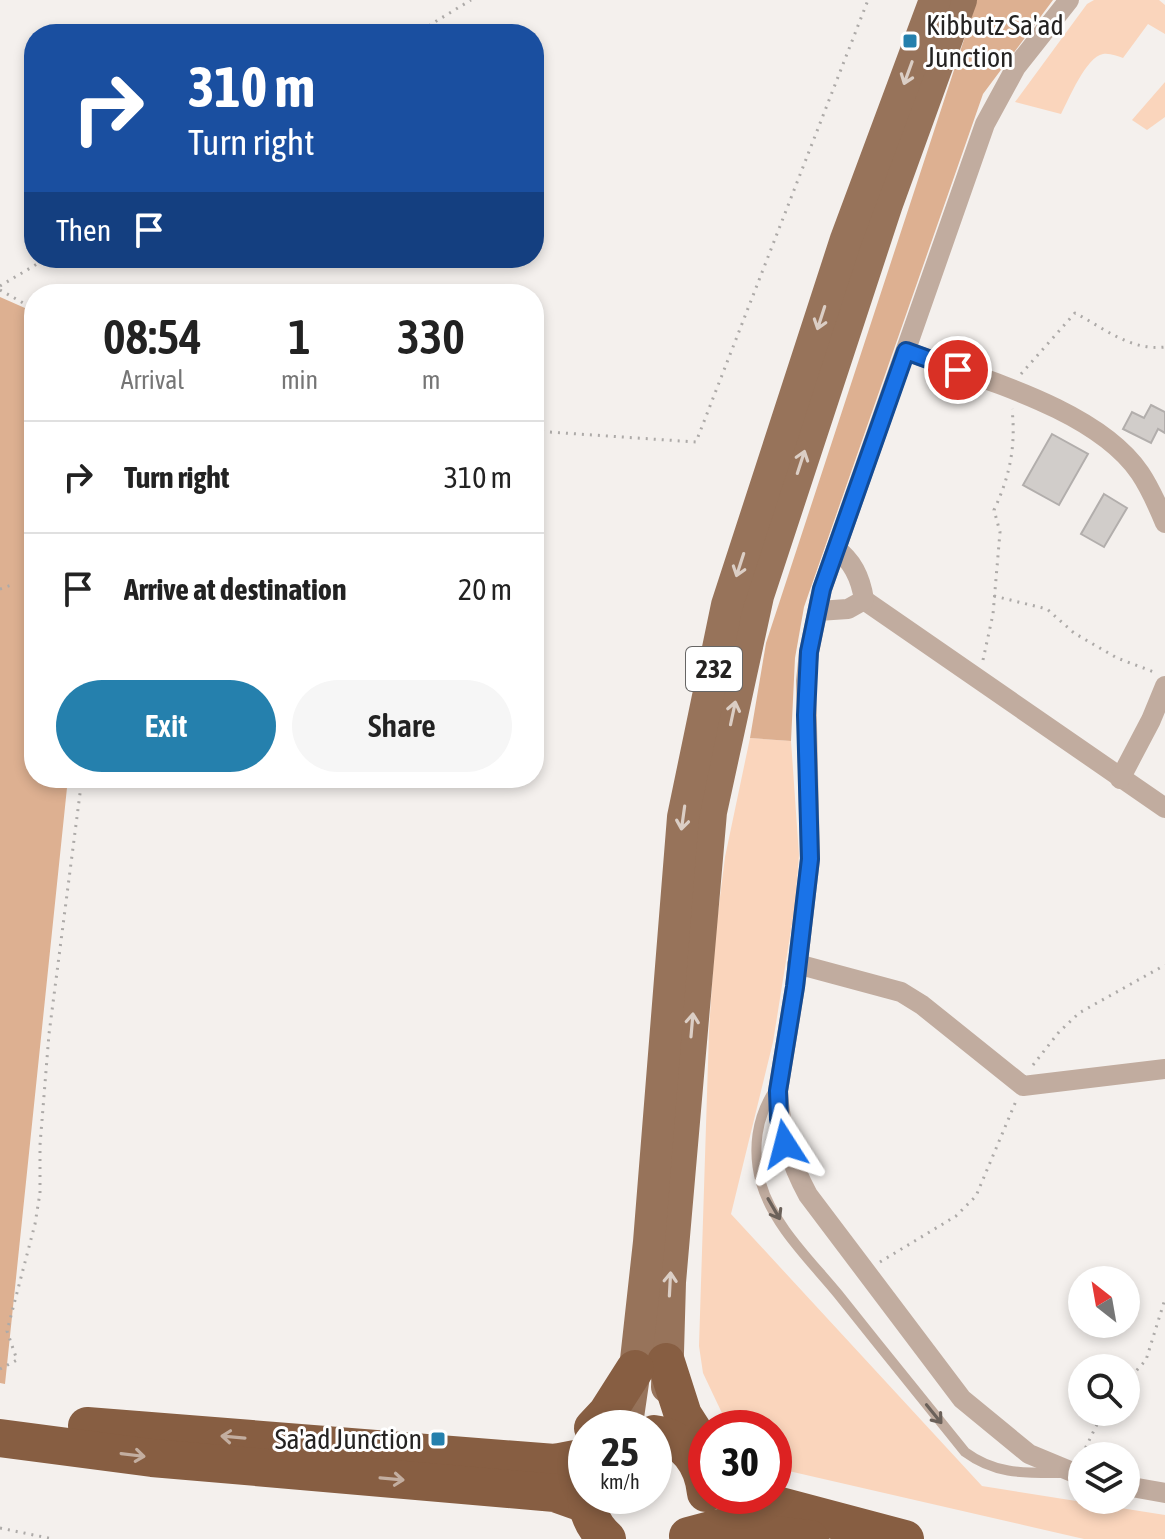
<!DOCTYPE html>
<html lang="en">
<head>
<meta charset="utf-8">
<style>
  body { margin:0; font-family:"Asap Condensed",sans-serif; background:#f6f6f6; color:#222; height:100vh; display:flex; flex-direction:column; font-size:30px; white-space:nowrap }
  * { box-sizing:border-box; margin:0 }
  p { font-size:26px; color:#767676 }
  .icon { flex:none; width:44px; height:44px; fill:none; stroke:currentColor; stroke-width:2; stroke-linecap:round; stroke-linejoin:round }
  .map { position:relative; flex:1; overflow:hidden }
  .drawer { position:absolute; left:24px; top:284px; width:520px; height:504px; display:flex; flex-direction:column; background:#fff; border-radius:32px; box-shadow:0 4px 12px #0003 }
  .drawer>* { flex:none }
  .top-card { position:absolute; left:24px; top:24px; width:520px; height:244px; border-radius:32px; box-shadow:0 4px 12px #0003; background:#1a4fa0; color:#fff; overflow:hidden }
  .needle { width:52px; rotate:329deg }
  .tools { position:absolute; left:1068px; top:1266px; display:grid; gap:16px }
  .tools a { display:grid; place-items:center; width:72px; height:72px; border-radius:50%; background:#fff; box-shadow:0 4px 12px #0003; font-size:40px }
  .speed { position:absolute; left:568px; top:1410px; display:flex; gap:16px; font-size:40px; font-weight:700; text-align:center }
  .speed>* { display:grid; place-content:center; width:104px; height:104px; border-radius:50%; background:#fff; box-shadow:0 4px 12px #0003; line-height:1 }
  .speed small { font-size:20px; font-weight:400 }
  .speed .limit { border:12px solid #d22; background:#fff; color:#111 }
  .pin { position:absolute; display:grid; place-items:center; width:68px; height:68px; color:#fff; margin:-34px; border:4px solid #fff; border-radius:50%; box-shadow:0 2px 8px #0007 }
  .me { position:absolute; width:88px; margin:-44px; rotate:351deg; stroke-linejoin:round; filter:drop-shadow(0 0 6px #0008) }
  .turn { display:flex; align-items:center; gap:28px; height:168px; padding:0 32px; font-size:36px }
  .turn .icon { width:104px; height:104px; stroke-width:2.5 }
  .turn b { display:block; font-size:56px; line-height:68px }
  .then { display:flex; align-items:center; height:76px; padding:0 32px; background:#0003; gap:16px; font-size:30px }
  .eta { display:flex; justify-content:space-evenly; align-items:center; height:136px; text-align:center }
  .eta b { font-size:48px; font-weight:600; line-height:56px }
  .button { display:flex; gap:16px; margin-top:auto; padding:16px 32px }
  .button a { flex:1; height:92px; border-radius:48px; background:#2580ad; color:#fff; font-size:32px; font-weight:600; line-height:92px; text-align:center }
  .button a+a { background:#f6f6f6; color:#222 }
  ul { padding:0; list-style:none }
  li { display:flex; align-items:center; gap:24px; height:112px; padding:0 32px; border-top:2px solid #e0e0e0 }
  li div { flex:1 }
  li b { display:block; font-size:30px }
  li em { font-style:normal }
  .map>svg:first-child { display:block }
  .green { fill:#fad5bc }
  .forest { fill:#ddb091 }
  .building { fill:#d1cdca; stroke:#b2aeac; stroke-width:2 }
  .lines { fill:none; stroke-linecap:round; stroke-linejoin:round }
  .path { stroke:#adaaa8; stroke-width:3; stroke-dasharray:2 6; stroke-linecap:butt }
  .lane { stroke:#c1ac9f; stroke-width:10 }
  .street { stroke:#c1ac9f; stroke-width:20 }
  .primary { stroke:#97735a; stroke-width:32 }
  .highway { stroke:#875e42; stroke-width:38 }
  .oneway { stroke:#dbcec5 }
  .oneway2 { stroke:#6b615a }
  .oneway3 { stroke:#c3aea0 }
  .route-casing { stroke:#114b97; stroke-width:20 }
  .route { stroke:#1a73e8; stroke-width:14 }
  .poi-dot { fill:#2580ad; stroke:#fff; stroke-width:3 }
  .labels { text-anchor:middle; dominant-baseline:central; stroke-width:6; stroke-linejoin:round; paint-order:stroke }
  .shield { fill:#fff; stroke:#666564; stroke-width:2 }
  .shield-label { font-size:26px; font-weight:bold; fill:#252322 }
  .poi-label { font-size:28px; fill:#252322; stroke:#fff; text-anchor:start }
</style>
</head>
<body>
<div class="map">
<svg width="1165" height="1539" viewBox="0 0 1165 1539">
  <rect width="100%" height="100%" fill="#f4f0ed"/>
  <g class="green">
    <path d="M 1094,0 L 1159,0 L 1165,5 L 1165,34 L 1148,24 L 1123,58 C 1117,56 1110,53 1103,54 C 1086,57 1069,99 1061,114 L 1015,102 L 1087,4 Z"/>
    <polygon points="1165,82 1165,117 1147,130 1132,120"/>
    <polygon points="750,738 791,741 799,855 795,905 773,1042 731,1214 982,1486 1165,1515 1165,1539 1084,1539 780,1469 774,1466 774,1428 729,1428 703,1373 699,1346 709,1031 715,937 725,857"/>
  </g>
  <g class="forest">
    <polygon points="977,0 1053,0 983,94 804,607 795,658 791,741 750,738 766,643"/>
    <polygon points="0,297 34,312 34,778 68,778 5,1384 0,1383"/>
  </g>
  <g class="building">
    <polygon points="1151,405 1165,412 1165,433 1158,429 1151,443 1123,429 1132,412 1144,418"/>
    <polygon points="1052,434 1088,454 1059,505 1023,485"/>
    <polygon points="1104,494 1127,508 1104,547 1081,534"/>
  </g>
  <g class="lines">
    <g class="path">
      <polyline points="415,34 471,0"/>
      <polyline points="0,286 47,258"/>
      <polyline points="0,290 34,309"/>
      <path d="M 1021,374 L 1075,313 C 1104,328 1130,351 1165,347"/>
      <polyline points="534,431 696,442 868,0"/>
      <polyline points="0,589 14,584"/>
      <polyline points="994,596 1047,609 1074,633 1117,658 1154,672"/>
      <path d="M 983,660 L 993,614 L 1000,532 L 994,510 C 1010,476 1016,446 1012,409"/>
      <polyline points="1033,1065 1059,1032 1079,1013 1165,965"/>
      <polyline points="880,1262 956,1216 976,1196 1016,1101"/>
      <polyline points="0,1369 17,1360 7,1331 35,1224 40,1193 40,1145 49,1034 82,778"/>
      <polyline points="1126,1382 1146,1360 1165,1299"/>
      <polyline points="1082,1455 1103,1412"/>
      <polyline points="0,1528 53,1539"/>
    </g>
    <path class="lane" d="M 775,1089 C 756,1117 752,1151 761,1183 C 773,1225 811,1261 838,1294 C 880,1347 923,1400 965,1452 C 996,1475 1026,1473 1063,1473"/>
    <g class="street">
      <path d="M 1069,0 L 1016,67 L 985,124 L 822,589 L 809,652 L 806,681 L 810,859 L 795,987 L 778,1091 C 780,1129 790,1162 808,1195 L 962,1399 L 1029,1454 L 1082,1476"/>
      <path d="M 906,351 C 977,378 1096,408 1140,473 C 1150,488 1158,506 1165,523"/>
      <polyline points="864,600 1165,808"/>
      <path d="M 818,611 L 848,609 L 864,600 C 861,579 853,561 836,549"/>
      <polyline points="1120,779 1151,720 1165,686"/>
      <polyline points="797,964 901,992 922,1005 1023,1086 1165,1069"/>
      <polyline points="1126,1486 1165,1493"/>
    </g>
    <g class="primary">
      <polyline points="667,1387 670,1282 711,812 758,596 887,204 961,0"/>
      <polyline points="621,1428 628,1417 635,1369 649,1242 683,817 727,605 846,239 935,0"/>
    </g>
    <g class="highway">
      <polyline points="666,1362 683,1415 706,1451"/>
      <polyline points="87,1426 555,1463 586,1457"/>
      <polyline points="593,1428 607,1413 635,1369"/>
      <path d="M 654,1434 C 686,1438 703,1464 706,1493"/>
      <polyline points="0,1438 152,1458 555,1493 586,1504"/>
      <path d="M 586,1484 C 585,1506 590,1524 607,1539"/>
      <polyline points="743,1496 905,1539"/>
      <polyline points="688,1536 718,1528 810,1539"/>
    </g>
  </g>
  <defs><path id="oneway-shaft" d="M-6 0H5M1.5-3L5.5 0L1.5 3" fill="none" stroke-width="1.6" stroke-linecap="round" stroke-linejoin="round" transform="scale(2)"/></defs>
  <g class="oneway">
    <use href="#oneway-shaft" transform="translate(908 73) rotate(110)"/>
    <use href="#oneway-shaft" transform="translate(821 318) rotate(108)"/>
    <use href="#oneway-shaft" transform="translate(801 462) rotate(-72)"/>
    <use href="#oneway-shaft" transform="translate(740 565) rotate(108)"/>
    <use href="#oneway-shaft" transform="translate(733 713) rotate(-78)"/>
    <use href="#oneway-shaft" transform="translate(683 818) rotate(98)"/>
    <use href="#oneway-shaft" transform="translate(692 1025) rotate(-85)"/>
    <use href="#oneway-shaft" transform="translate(670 1284) rotate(-87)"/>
  </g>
  <g class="oneway2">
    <use href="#oneway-shaft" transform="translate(774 1209) rotate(60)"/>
    <use href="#oneway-shaft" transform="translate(934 1414) rotate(51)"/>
  </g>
  <g class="oneway3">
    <use href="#oneway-shaft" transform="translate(233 1437) rotate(-175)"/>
    <use href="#oneway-shaft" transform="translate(133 1455) rotate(7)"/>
    <use href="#oneway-shaft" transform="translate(392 1479) rotate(5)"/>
  </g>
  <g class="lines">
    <defs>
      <polyline id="route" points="785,1144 779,1119 778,1091 795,987 810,859 806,715 809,652 822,589 906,351 958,370"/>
    </defs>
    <use href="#route" class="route-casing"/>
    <use href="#route" class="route"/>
  </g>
  <g class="poi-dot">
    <rect x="902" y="33" width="16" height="16" rx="4"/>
    <rect x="430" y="1431" width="16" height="16" rx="4"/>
  </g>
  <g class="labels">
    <rect class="shield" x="686" y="647" width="56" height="44" rx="6"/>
    <g class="shield-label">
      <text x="714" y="669">232</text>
    </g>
    <g class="poi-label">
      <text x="926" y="25">Kibbutz Sa'ad<tspan x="926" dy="32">Junction</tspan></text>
      <text x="422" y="1439" text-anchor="end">Sa'ad Junction</text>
    </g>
  </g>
</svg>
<div class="tools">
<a><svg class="needle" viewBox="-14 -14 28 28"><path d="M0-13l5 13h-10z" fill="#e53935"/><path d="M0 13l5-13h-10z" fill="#767676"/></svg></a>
<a><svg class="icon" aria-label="search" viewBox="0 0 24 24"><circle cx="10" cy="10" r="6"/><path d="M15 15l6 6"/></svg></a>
<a><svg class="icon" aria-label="layers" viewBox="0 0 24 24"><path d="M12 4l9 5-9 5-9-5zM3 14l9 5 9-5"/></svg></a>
</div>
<div class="speed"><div>25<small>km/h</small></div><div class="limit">30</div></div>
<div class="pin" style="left:958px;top:370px;background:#d93025"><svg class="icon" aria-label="arrive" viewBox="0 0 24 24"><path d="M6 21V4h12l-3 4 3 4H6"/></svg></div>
<svg class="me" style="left:785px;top:1144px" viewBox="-20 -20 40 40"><path d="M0-17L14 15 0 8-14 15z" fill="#1a73e8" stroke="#fff" stroke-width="4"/></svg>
<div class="top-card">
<div class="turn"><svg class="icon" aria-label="right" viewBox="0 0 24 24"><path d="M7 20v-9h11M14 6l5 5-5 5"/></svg><div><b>310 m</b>Turn right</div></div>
<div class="then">Then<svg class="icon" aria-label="arrive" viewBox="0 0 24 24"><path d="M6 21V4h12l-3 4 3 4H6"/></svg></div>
</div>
<section class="drawer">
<div class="eta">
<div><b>08:54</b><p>Arrival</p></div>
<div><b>1</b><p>min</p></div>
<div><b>330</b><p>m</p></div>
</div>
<ul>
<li><svg class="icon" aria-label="right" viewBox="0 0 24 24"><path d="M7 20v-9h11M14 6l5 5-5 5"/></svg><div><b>Turn right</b></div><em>310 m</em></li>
<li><svg class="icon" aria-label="arrive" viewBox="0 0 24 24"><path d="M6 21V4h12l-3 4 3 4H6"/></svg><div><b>Arrive at destination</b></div><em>20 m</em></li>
</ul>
<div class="button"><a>Exit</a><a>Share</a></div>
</section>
</div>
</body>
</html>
